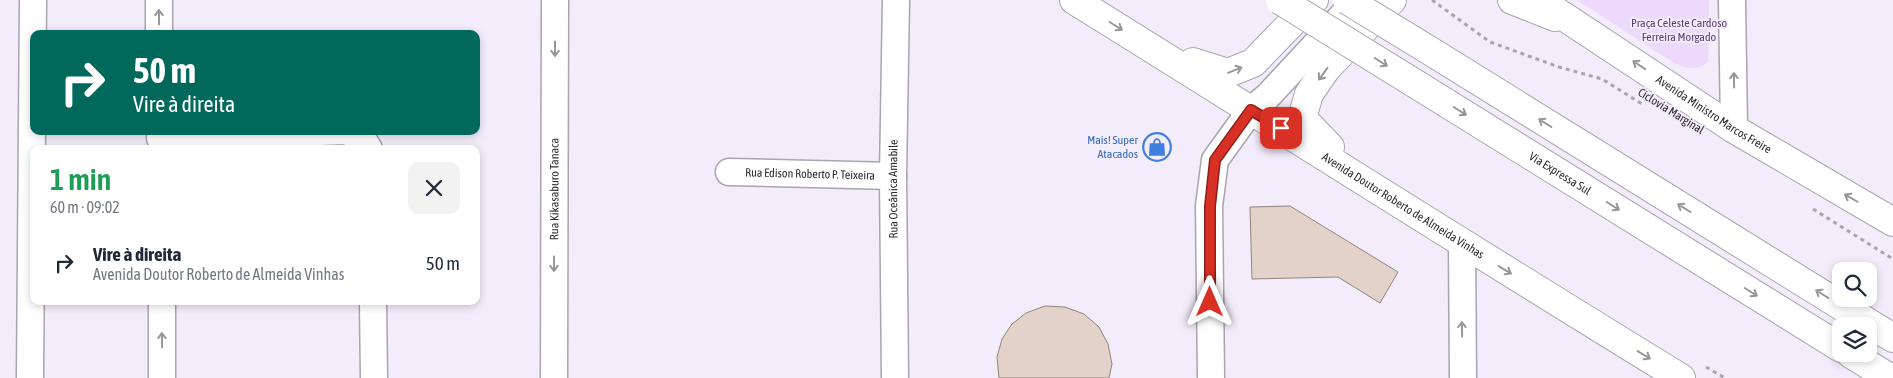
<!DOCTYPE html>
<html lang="pt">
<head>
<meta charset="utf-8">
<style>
  body { margin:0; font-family:"Asap Condensed",sans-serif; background:#f2f2f3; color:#1f2937; height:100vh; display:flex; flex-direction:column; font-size:19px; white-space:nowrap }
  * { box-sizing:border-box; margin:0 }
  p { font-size:16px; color:#747a83 }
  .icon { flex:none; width:28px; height:28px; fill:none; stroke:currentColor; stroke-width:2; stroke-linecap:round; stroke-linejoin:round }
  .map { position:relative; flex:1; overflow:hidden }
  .details { position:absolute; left:30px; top:145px; width:450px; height:160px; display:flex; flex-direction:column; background:#fff; border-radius:10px; box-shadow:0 2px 8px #0003 }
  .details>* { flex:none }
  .top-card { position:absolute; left:30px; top:30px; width:450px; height:105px; border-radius:10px; box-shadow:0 2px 8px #0003; background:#00695c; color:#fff; overflow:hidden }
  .tools { position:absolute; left:1832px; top:262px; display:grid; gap:10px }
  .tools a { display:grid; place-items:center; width:45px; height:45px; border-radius:10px; background:#fff; box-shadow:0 2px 8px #0003; font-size:25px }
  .pin { position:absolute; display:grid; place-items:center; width:42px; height:42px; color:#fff; margin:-21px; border-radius:10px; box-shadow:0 2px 8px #0006 }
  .me { position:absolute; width:55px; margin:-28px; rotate:0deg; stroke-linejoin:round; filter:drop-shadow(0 0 4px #0008) }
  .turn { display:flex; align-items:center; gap:18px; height:105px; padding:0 20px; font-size:22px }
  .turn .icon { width:65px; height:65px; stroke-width:2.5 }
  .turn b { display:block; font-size:35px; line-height:42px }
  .round { display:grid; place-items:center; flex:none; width:52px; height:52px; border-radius:10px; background:#f2f2f3 }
  .summary { display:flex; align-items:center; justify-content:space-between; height:85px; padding:0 20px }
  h1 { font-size:30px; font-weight:600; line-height:38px; color:#1e9e55 }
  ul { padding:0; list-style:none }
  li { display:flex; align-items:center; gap:15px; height:65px; padding:0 20px }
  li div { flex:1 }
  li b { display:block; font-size:19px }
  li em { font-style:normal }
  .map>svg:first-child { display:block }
  .green { fill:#ecd9fc }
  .building { fill:#e2d2ca; stroke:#93857d }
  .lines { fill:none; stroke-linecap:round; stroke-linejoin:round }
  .minor-casing { stroke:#aaa3b0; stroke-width:29 }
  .major-casing { stroke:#aaa3b0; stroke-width:30 }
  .highway-casing { stroke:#aaa3b0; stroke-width:30 }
  .path { stroke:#a9a4af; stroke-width:3; stroke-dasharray:4 4; stroke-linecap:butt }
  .minor { stroke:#fff; stroke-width:26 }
  .major { stroke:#fff; stroke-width:28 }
  .highway { stroke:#fff; stroke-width:28 }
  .highway-bridge-casing { stroke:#aaa3b0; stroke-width:30; stroke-linecap:butt }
  .highway-bridge { stroke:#fff; stroke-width:28 }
  .oneway { stroke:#989698 }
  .route-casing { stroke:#8d1f18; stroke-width:12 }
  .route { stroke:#d93025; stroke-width:9 }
  .labels { text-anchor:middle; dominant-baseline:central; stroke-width:4; stroke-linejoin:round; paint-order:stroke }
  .park-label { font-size:12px; fill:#5d3e76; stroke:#f3ecfa }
  .street-label { font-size:12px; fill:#302d32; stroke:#f3ecfa }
  .shop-label { font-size:12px; fill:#366cbe; stroke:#f3ecfa; text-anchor:end }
</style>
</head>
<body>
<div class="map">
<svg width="1893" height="378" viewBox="0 0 1893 378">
  <rect width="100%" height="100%" fill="#f3ecfa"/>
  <path class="green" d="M 1577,0 L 1709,0 L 1708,62 C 1696,71 1688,69 1674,63 Z"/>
  <g class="building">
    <polygon points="1290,206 1398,272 1380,303 1338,277 1252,279 1250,207"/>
    <polygon points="1045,306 1065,307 1084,314 1099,327 1108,344 1112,364 1109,378 999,378 997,357 1002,339 1012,324 1026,313"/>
  </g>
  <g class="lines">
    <defs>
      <g id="minor">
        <polyline points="159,0 159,34"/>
        <polyline points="1732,0 1734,129"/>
        <polyline points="160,138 346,131 362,138 369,149"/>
        <path id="s1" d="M 729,172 L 893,176"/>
        <polyline points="1462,244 1463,378"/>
        <polyline points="162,301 162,378"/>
        <polyline points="373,301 374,378"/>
        <polyline points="30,378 33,0"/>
        <path id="s2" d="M 554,378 L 555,0"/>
        <path id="s3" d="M 895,378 L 893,176 L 896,0"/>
        <polyline points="1211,378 1209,206 1215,160 1251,110 1268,96 1357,0"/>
      </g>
      <g id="major">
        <path id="s4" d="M 1074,0 C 1277,126 1478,254 1681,378"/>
        <polyline points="1512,0 1555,17"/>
        <path id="s5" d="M 1539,0 L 1734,129 L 1893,222"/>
        <polyline points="1193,62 1228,73 1253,63 1314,0"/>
        <polyline points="1330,147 1302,118 1309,94 1326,69 1392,0"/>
      </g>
      <g id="highway">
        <polyline points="1440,57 1893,338"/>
        <path id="s6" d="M 1419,86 L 1841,348"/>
        <polyline points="1851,354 1890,378"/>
      </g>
    </defs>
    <use href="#minor" class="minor-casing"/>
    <use href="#major" class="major-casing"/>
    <use href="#highway" class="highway-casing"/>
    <g class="path">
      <polyline points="1432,0 1490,42 1559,67 1602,79 1642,104"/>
      <polyline points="1813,209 1893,259"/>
      <polyline points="1706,367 1725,378"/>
    </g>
    <use href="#minor" class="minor"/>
    <use href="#major" class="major"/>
    <use href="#highway" class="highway"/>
    <defs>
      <g id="highway-bridge">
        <polyline points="1280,0 1419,86"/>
        <polyline points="1347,0 1440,57"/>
      </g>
    </defs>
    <use href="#highway-bridge" class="highway-bridge-casing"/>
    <use href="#highway-bridge" class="highway-bridge"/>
  </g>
  <defs><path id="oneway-shaft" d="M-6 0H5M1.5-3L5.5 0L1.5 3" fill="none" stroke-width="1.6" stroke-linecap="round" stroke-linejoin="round" transform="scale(1.25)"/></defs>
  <g class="oneway">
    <use href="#oneway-shaft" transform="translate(159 17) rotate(-91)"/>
    <use href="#oneway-shaft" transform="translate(1116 26) rotate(32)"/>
    <use href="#oneway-shaft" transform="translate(555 49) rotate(90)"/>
    <use href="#oneway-shaft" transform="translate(1381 62) rotate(32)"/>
    <use href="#oneway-shaft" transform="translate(1639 65) rotate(-146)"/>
    <use href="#oneway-shaft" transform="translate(1235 70) rotate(-22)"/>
    <use href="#oneway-shaft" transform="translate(1323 74) rotate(126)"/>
    <use href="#oneway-shaft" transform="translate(1734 80) rotate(-91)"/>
    <use href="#oneway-shaft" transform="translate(1460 111) rotate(32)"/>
    <use href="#oneway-shaft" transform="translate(1545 123) rotate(-148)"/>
    <use href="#oneway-shaft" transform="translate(1851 198) rotate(-150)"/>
    <use href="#oneway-shaft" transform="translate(1613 206) rotate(32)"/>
    <use href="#oneway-shaft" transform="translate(1684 208) rotate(-148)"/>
    <use href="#oneway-shaft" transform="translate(554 264) rotate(90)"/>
    <use href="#oneway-shaft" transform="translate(1505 270) rotate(31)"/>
    <use href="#oneway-shaft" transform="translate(1751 292) rotate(32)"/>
    <use href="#oneway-shaft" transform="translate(1822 294) rotate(-148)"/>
    <use href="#oneway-shaft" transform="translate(1462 329) rotate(-91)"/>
    <use href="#oneway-shaft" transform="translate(162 340) rotate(-91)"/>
    <use href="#oneway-shaft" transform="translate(1644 355) rotate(31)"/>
  </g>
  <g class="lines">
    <defs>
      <polyline id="route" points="1210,302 1210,206 1215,160 1251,110 1281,128"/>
    </defs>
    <use href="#route" class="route-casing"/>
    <use href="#route" class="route"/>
  </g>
  <defs>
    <symbol id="shop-ring" viewBox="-11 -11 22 22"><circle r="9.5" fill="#f3ecfa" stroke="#3f7fe0" stroke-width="1.5"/><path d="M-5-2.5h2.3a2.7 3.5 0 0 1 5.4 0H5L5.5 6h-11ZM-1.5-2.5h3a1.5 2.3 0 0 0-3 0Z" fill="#3f7fe0"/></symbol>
  </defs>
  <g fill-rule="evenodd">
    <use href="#shop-ring" x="1141" y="131" width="32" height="32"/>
  </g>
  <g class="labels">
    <g class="park-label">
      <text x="1679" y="23">Praça Celeste Cardoso<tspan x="1679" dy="14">Ferreira Morgado</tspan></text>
    </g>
    <g class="street-label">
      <text transform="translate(1671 111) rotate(32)">Ciclovia Marginal</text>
      <text stroke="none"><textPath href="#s5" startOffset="209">Avenida Ministro Marcos Freire</textPath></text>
      <text stroke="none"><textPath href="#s1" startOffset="81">Rua Edison Roberto P. Teixeira</textPath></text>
      <text stroke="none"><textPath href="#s6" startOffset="166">Via Expressa Sul</textPath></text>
      <text stroke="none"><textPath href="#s2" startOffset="189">Rua Kikasaburo Tanaca</textPath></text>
      <text stroke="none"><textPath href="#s3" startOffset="189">Rua Oceânica Amabile</textPath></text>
      <text stroke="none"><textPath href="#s4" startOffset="388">Avenida Doutor Roberto de Almeida Vinhas</textPath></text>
    </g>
    <g class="shop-label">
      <text x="1138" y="140">Mais! Super<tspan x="1138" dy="14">Atacados</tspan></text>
    </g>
  </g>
</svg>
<div class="tools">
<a><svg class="icon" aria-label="search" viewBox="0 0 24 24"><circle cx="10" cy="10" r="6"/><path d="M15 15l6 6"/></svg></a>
<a><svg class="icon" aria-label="layers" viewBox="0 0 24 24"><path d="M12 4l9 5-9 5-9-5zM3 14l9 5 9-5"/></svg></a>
</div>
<div class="pin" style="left:1281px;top:128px;background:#d93025"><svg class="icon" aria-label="arrive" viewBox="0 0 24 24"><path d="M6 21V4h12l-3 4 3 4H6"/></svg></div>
<svg class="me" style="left:1210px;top:302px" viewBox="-20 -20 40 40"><path d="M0-17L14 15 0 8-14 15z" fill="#d93025" stroke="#fff" stroke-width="4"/></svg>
<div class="top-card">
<div class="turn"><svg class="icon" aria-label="right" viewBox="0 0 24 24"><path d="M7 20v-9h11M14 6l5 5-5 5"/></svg><div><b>50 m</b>Vire à direita</div></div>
</div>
<section class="details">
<div class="summary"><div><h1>1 min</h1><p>60 m · 09:02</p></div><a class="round"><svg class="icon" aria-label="close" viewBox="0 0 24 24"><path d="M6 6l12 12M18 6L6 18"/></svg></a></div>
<ul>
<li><svg class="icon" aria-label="right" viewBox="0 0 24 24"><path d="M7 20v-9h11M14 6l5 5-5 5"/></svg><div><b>Vire à direita</b><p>Avenida Doutor Roberto de Almeida Vinhas</p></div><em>50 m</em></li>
</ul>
</section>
</div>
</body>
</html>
